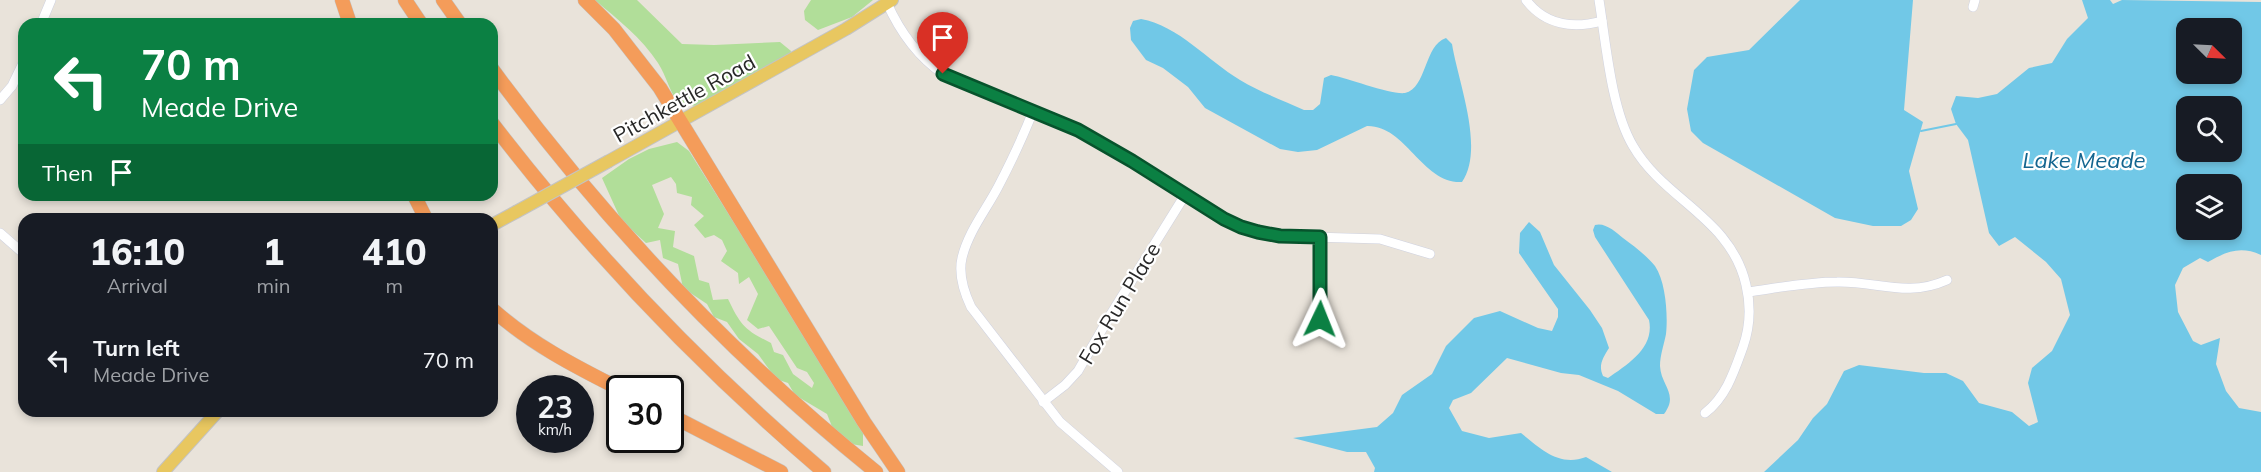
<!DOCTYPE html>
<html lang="en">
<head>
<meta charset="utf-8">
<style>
  body { margin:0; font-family:Mulish,sans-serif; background:#20242c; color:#f1f3f6; height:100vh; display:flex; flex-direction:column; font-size:22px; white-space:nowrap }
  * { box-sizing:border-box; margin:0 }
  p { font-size:20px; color:#9ea1a6 }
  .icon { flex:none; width:33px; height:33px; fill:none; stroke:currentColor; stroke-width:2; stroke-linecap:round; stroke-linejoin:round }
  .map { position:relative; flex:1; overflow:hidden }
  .sheet { position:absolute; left:18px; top:213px; width:480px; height:204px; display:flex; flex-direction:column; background:#171b24; border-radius:18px; box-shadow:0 3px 9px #0003 }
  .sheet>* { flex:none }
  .banner { position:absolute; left:18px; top:18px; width:480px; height:183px; border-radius:18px; box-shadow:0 3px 9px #0003; background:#0b8043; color:#fff; overflow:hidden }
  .needle { width:39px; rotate:114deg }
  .tools { position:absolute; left:2176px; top:18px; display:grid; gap:12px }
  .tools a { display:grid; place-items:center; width:66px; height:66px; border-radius:12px; background:#171b24; box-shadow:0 3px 9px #0003; font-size:30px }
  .speed { position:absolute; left:516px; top:375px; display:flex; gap:12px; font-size:30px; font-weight:700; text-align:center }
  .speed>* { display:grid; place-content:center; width:78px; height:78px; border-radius:50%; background:#171b24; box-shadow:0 3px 9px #0003; line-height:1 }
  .speed small { font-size:15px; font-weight:400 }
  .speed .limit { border:3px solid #111; border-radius:9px; background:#fff; color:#111 }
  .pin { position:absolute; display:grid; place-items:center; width:51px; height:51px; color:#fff; margin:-62px -26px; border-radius:50% 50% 50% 0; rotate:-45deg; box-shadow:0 0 6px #0007 }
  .pin .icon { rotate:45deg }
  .me { position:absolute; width:66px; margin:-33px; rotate:2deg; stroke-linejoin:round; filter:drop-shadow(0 0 4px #0008) }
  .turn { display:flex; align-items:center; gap:21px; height:126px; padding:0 24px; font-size:27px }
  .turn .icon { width:78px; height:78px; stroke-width:2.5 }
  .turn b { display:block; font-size:42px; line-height:51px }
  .then { display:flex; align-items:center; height:57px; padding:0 24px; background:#0003; gap:12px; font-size:22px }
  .eta { display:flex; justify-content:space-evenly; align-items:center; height:102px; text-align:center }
  .eta b { font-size:36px; font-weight:800; line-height:42px }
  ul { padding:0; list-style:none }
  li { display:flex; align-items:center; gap:18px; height:90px; padding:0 24px }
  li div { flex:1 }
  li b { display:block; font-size:22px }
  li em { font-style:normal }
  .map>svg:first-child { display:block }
  .green { fill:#b1de99; fill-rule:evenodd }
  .water { fill:#71c8e7; fill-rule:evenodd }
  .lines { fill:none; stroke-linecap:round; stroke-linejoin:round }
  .stream { stroke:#71c8e7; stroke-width:2 }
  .minor-casing { stroke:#cfd2e0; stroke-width:10 }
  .major-casing { stroke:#c3c3c3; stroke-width:14 }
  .highway-casing { stroke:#c3c3c3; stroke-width:15 }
  .minor { stroke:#fff; stroke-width:9 }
  .major { stroke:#e8c760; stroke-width:12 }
  .highway { stroke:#f49c5a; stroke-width:14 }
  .major-bridge-casing { stroke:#c3c3c3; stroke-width:14; stroke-linecap:butt }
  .major-bridge { stroke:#e8c760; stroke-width:12 }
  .route-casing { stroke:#07532c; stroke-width:15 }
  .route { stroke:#0b8043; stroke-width:10 }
  .labels { text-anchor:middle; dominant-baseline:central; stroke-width:4.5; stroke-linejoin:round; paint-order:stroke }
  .street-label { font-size:21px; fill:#282828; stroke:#fff }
  .water-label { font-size:22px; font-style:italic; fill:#14658f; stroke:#fff }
</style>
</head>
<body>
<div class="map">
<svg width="2261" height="472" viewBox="0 0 2261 472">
  <rect width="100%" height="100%" fill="#e9e3da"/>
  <g class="green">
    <path d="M 595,0 L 637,0 L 682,44 L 714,45 L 780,42 L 791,51 L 789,57 L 697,106 L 679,104 C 669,91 667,77 658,63 C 642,38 617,19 595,0 Z"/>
    <polygon points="811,0 873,0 852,17 818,30 805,20 804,11"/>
    <path d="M 677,142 L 689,151 L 863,428 L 863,446 L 851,444 L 833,429 L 827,414 L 795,395 L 788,383 L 776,379 L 758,354 L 739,339 L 727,322 L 714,317 L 707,304 L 683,288 L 678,264 L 663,258 L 660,240 L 646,243 L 621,220 L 602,178 L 629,159 L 649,149 ZM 671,177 L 676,184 L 677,193 L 692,197 L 691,205 L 704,216 L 694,225 L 705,238 L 714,235 L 722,240 L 727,251 L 721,261 L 738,273 L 739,284 L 749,277 L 758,294 L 747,320 L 758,329 L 769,326 L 797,368 L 807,372 L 814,383 L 812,388 L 793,374 L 783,355 L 774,352 L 771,343 C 745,330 741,326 728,299 L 713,300 L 709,283 L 699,280 L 694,256 L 673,247 L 675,231 L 658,228 L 664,214 L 652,185 Z"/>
  </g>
  <g class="water">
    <polygon points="1800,0 1913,0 1904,110 1923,122 1909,171 1918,209 1911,220 1901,226 1873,226 1835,218 1703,143 1691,131 1687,109 1694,70 1707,57 1749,50"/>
    <path d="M 2082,0 L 2110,0 L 2113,4 L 2122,0 L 2261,2 L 2261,255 C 2241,246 2227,251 2208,262 L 2200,258 L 2183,268 L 2175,285 L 2178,312 L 2193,341 L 2201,345 L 2220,338 L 2216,364 L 2226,391 L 2239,408 L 2261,412 L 2261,472 L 1764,472 L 1798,440 L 1813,418 L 1827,404 L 1844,371 L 1859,365 L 1924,373 L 1946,373 L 1963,381 L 1979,403 L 2012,412 L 2029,426 L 2038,422 L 2028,383 L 2032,368 L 2052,351 L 2070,315 L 2061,279 L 2046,262 L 2015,237 L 1999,246 L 1989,233 L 1968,140 L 1956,124 L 1951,109 L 1956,96 L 1978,98 L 1997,94 L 2029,68 L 2052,63 L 2067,39 L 2088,18 ZM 2187,28 L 2232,28 L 2232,74 L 2187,74 ZM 2187,106 L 2232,106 L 2232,152 L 2187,152 ZM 2187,184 L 2232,184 L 2232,230 L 2187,230 Z"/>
    <path d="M 1141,19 C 1179,26 1207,60 1240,80 C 1260,92 1282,100 1304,110 L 1313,110 L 1320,104 L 1324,78 L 1331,75 C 1348,78 1391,95 1405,93 C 1427,88 1424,45 1446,38 L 1452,44 C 1458,82 1485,148 1462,182 C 1422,184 1406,125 1367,126 L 1317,150 L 1298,152 L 1280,149 L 1205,108 L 1188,87 L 1163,68 L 1146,60 L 1131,40 L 1130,28 L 1133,21 Z"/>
    <path d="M 1529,222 L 1540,232 L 1554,265 L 1590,310 L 1602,328 L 1609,348 C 1603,358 1598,365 1603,376 L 1608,378 C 1627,365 1655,348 1649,320 L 1595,237 L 1593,230 L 1595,225 C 1605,222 1616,232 1623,238 C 1634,246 1647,256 1655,266 C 1666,282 1668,316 1666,334 C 1664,345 1660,355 1660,366 C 1661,386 1679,394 1664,414 L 1656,414 L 1618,391 L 1579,375 L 1561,373 L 1507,358 L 1471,393 L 1453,400 L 1449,408 L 1462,431 L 1489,438 L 1521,433 C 1541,449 1559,467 1586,457 L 1612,472 L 1374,472 L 1375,468 L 1366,452 L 1347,452 L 1293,438 L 1377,427 L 1393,413 L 1402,395 L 1432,374 L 1446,346 L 1474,318 L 1500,311 L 1538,328 L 1552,331 L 1558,317 L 1558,309 L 1519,253 L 1520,233 Z"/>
  </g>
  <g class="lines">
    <polyline class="stream" points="1921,131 1956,124"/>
    <defs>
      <g id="minor">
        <path d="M 1526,0 C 1545,25 1573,29 1602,21"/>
        <path d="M 1599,0 C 1606,43 1611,109 1633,146 C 1664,200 1731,218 1746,285 C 1751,306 1750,327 1743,347 C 1734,372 1726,397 1705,413"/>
        <path d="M 887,3 C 900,32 917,56 943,74 L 1078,130 L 1132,161 L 1224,219 L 1241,227 L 1258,232 L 1280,236 L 1380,239 L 1430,254"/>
        <polyline points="1973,7 1975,0"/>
        <polyline points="41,24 51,0"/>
        <polyline points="0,100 12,86 24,61"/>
        <path d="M 1033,111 C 1023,137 1011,162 998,187 C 986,210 968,232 962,258 C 958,275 964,292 971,307 L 1060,422 L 1118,472"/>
        <polyline points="0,233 24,254"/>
        <path d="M 1748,292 C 1777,288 1807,282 1837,282 C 1877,281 1907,298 1947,280"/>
        <polyline points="1316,330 1322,311 1320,237"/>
        <polyline points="1043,402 1065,385 1078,371 1111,314 1185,195"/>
      </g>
      <g id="major">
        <polyline points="609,161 846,29 892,0"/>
        <polyline points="492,225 516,212"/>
        <polyline points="163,472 218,411"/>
      </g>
      <g id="highway">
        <polyline points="342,0 350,24"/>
        <polyline points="405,0 421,24"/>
        <polyline points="443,0 460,24"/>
        <polyline points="585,0 614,29 660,88 864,422 898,472"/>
        <path d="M 492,69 C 602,219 731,355 876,472"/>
        <path d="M 492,123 C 591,252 701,367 824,472"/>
        <polyline points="414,195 426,219"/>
        <path d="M 492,309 C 530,343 574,366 620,389"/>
        <polyline points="670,415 781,472"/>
      </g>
    </defs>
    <use href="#minor" class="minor-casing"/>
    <use href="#major" class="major-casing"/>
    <use href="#highway" class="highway-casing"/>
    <use href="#minor" class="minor"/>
    <use href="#major" class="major"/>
    <use href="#highway" class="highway"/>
    <defs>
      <polyline id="major-bridge" points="516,212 609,161"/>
    </defs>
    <use href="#major-bridge" class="major-bridge-casing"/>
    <use href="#major-bridge" class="major-bridge"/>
  </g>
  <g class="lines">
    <defs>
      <polyline id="route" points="943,74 1078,130 1132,161 1224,219 1241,227 1258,232 1280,236 1320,237 1320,319"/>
    </defs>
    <use href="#route" class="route-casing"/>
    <use href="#route" class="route"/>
  </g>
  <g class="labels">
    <g class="street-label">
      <text transform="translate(684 98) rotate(-29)">Pitchkettle Road</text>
      <text transform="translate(1119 303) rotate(-59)">Fox Run Place</text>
    </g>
    <g class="water-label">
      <text x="2084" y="160">Lake Meade</text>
    </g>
  </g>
</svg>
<div class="tools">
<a><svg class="needle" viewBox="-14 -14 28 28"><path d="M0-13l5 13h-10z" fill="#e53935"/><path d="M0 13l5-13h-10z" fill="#9ea1a6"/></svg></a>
<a><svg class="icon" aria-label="search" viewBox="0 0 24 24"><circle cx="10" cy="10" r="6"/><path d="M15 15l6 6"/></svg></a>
<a><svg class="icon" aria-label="layers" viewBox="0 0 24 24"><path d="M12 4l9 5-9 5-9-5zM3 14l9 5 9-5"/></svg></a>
</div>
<div class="speed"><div>23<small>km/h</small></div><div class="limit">30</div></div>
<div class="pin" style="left:943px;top:74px;background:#d93025"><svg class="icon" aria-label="arrive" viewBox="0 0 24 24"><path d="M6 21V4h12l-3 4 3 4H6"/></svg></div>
<svg class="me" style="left:1320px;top:319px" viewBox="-20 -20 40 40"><path d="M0-17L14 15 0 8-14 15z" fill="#0b8043" stroke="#fff" stroke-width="4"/></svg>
<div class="banner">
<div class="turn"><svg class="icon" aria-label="left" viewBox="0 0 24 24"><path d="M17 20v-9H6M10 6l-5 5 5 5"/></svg><div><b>70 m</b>Meade Drive</div></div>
<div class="then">Then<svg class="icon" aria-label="arrive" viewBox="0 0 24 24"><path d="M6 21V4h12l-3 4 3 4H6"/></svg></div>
</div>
<section class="sheet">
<div class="eta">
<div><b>16:10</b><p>Arrival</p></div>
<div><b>1</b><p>min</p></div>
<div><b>410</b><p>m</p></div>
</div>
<ul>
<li><svg class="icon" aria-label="left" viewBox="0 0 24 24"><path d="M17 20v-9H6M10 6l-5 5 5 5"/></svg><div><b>Turn left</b><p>Meade Drive</p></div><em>70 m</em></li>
</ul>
</section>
</div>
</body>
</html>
